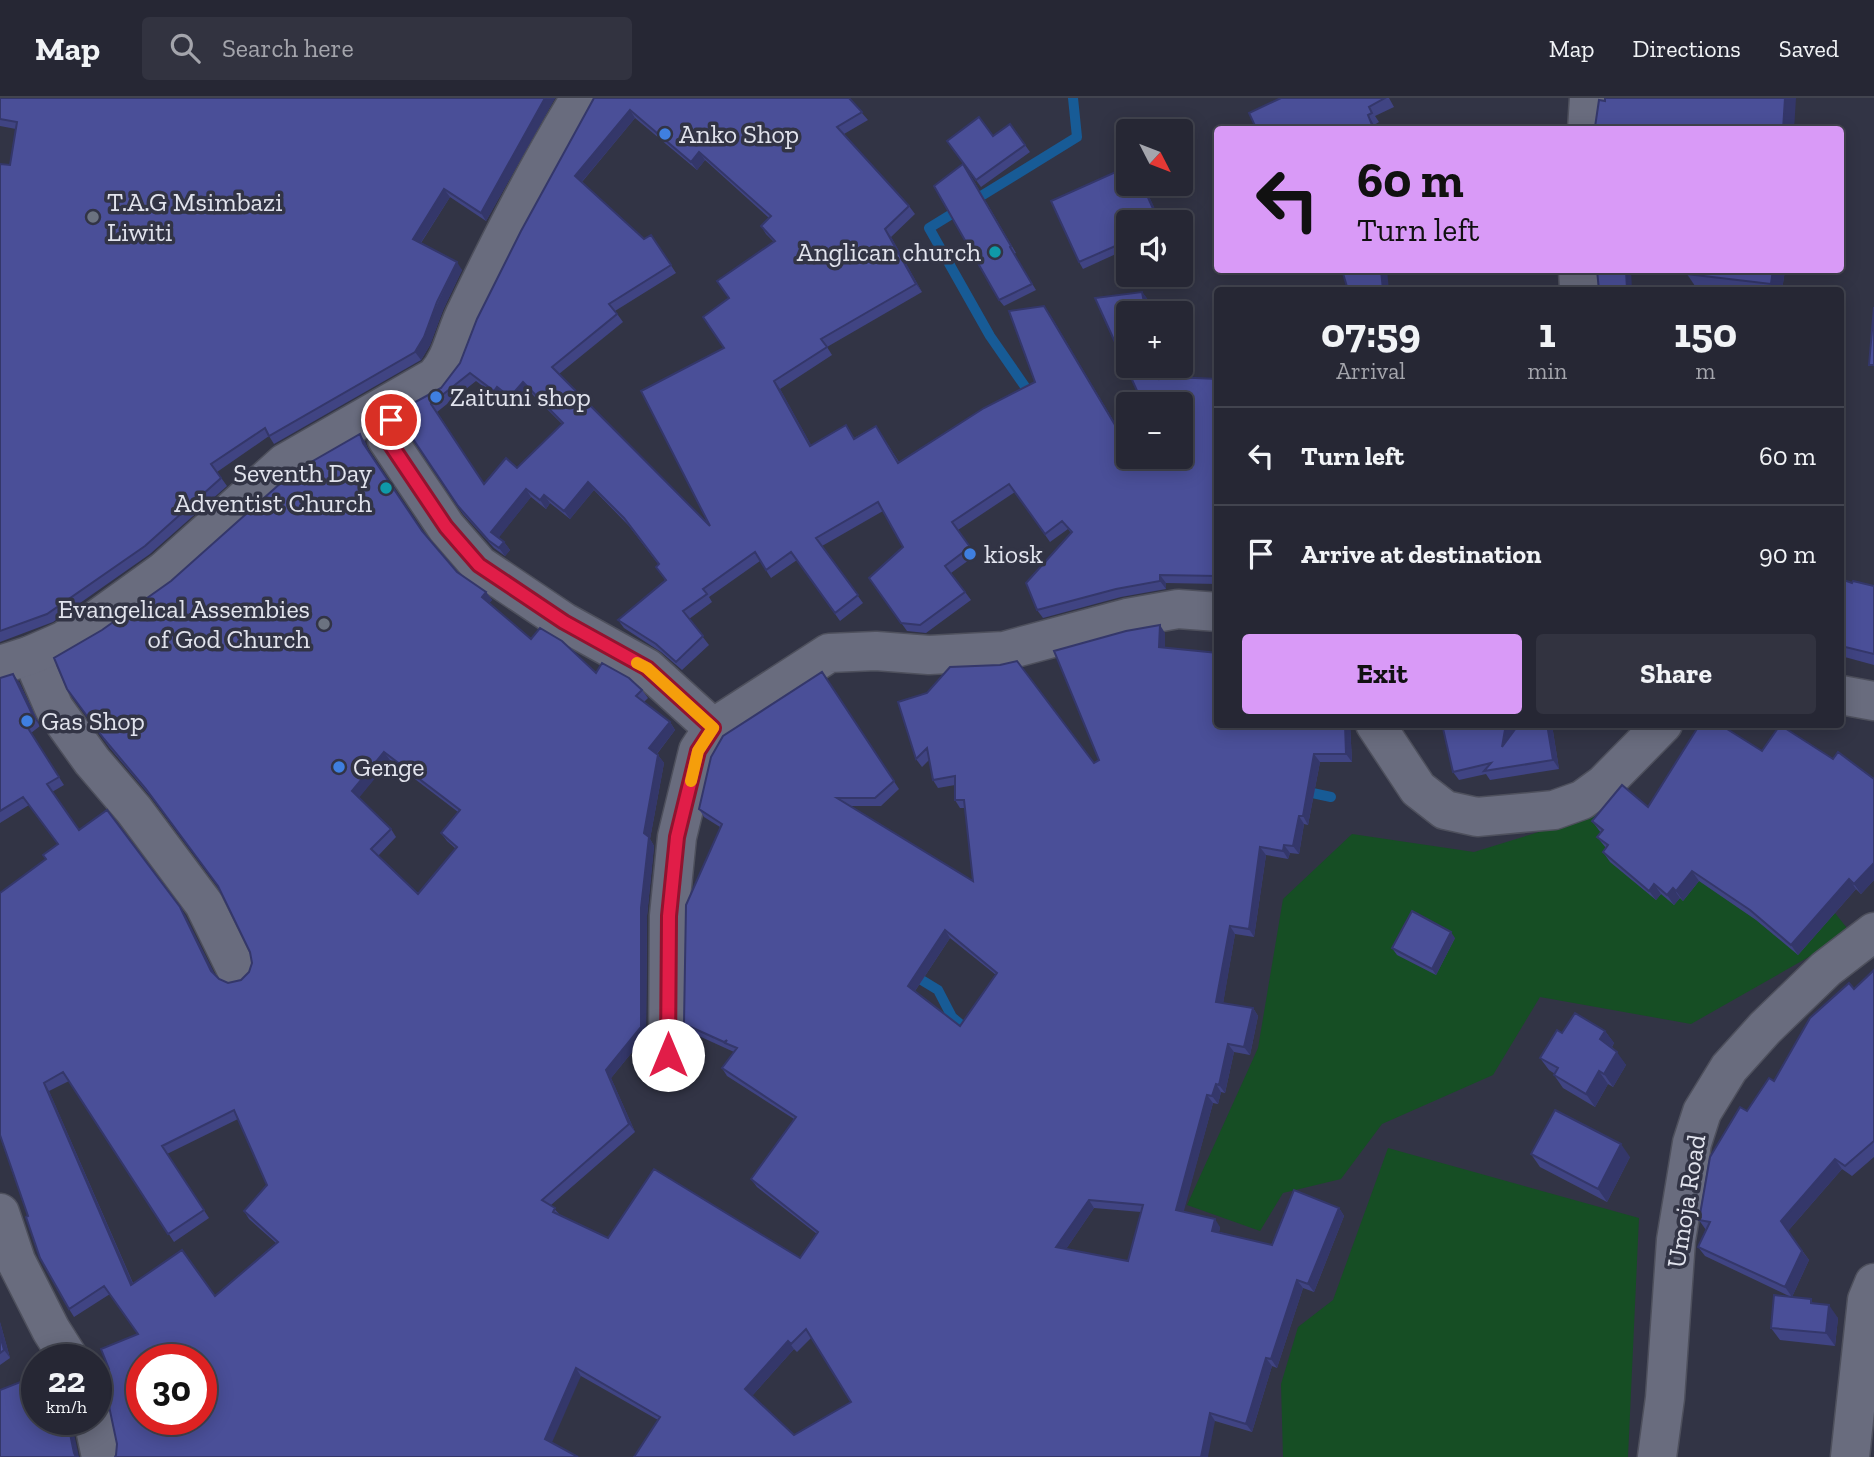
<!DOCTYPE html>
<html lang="en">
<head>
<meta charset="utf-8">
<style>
  body { margin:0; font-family:"Zilla Slab",serif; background:#323340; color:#f1f3f6; height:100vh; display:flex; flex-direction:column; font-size:26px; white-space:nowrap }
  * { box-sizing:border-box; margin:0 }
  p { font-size:23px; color:#a4a5ac }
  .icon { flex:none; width:38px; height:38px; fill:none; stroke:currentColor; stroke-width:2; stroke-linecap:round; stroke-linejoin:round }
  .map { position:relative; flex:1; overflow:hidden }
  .side { position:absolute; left:1214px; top:189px; width:630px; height:441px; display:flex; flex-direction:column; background:#262734; border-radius:7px; box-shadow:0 4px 18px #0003,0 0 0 2px #42444f }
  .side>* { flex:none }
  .guide { position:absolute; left:1214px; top:28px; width:630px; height:147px; border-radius:7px; box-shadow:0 4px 18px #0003,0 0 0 2px #42444f; background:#d99af7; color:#111; overflow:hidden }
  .needle { width:46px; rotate:132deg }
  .controls { position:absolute; left:1116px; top:21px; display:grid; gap:14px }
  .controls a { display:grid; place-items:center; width:77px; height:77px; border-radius:7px; background:#262734; box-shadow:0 4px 18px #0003,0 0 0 2px #42444f; font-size:35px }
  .speed { position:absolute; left:21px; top:1246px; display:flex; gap:14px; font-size:35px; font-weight:700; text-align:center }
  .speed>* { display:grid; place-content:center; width:91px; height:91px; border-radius:50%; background:#262734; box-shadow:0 4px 18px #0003,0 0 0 2px #42444f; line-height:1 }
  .speed small { font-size:18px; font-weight:400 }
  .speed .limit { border:10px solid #d22; background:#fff; color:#111 }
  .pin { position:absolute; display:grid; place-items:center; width:60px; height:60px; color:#fff; margin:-30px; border:4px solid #fff; border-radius:50%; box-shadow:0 2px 7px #0007 }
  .me { position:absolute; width:77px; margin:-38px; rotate:0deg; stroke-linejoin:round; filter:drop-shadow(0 0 5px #0008) }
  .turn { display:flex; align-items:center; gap:24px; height:147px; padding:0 28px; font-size:32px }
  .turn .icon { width:91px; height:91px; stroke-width:2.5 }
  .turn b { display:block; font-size:49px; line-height:60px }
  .eta { display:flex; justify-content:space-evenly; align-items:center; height:119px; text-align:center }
  .eta b { font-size:42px; font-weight:700; line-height:49px }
  .primary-button { display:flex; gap:14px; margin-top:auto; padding:14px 28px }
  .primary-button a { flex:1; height:80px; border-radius:7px; background:#d99af7; color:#111; font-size:28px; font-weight:700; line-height:80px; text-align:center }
  .primary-button a+a { background:#323340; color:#f1f3f6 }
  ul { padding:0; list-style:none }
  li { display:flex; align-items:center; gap:21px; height:98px; padding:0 28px; border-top:2px solid #42444f }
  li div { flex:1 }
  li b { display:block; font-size:26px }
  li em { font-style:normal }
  header { display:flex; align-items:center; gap:42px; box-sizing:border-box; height:98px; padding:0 35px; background:#262734; border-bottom:2px solid #42444f }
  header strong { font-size:33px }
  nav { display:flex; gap:38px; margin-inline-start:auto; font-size:24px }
  .search { width:490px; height:63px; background:#323340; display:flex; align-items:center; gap:18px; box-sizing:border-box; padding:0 24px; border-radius:7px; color:#a4a5ac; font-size:26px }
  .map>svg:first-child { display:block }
  .green { fill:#164e24 }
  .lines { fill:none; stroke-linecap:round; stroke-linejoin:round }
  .stream { stroke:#175b96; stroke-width:10 }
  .minor-casing { stroke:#4e505d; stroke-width:41 }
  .minor { stroke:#696c7e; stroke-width:38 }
  .wall { fill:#404483; fill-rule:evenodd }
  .shaded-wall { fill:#34376a }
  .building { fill:#4a4f98; stroke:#34376a; stroke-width:2; fill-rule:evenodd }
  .route-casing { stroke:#92132f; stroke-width:18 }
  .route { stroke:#e11d48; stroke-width:12 }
  .slow { stroke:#f59e0b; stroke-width:12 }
  .shop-dot { fill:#3f7fe0; stroke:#323445; stroke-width:2.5 }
  .worship-dot { fill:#6b7280; stroke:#323445; stroke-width:2.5 }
  .culture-dot { fill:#0f9aa8; stroke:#323445; stroke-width:2.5 }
  .labels { text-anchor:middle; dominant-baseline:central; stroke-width:7; stroke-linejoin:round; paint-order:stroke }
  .poi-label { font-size:26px; fill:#e1e3ed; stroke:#323445; text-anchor:start }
  .street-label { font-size:26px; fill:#e1e3ed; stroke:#323445 }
</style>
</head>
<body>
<header>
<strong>Map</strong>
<div class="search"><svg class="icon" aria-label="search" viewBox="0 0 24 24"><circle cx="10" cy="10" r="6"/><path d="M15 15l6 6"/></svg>Search here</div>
<nav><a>Map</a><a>Directions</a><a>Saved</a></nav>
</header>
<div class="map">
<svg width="1874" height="1359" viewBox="0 0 1874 1359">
  <rect width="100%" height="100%" fill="#323445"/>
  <g class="green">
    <polygon points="1617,710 1806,779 1851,835 1691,926 1540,899 1493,977 1382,1026 1341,1081 1283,1095 1260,1133 1187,1107 1258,950 1283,801 1352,736 1474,754"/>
    <polygon points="1388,1050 1639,1120 1628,1359 1283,1359 1281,1286 1298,1229 1333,1202"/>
  </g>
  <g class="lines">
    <g class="stream">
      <polyline points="1033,300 990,238 929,130 1077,39 1073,0"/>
      <polyline points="1303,693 1331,699"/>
      <polyline points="910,875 938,892 952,919 972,936"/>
    </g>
    <defs>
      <g id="minor">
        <polyline points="1587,32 1589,0"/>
        <polyline points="1578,172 1579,192"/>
        <polyline points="396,303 387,341 446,429 479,467 564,524 647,570 713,630"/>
        <polyline points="31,557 54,610 92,663 134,712 204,806 236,871"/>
        <path d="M 0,567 L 31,557 L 63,543 L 96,522 L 164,473 L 285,365 L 435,279 C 453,260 455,234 467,212 C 502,139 538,68 580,0"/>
        <polyline points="1841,597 1874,603"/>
        <polyline points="1375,626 1418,691 1445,712 1477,719 1554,712 1582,702 1604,686 1663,626"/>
        <polyline points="668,957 669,818 677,739 698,653 713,630 829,555 876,553 929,557 1004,553 1127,520 1178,511 1218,514"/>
        <polyline points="0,1115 16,1163 51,1232 70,1262"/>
        <polyline points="93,1321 101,1359"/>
        <polyline points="1657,1359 1665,1300 1676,1142 1692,1045 1702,1014 1729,970 1765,930 1826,871 1874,834"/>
        <polyline points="1850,1359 1867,1202 1874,1185"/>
      </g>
    </defs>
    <use href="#minor" class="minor-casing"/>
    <use href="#minor" class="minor"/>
  </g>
  <g class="wall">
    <polygon points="0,0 555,0 486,123 450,99 421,145 462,172 443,212 430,247 421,262 274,346 269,338 217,374 227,388 150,456 53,524 0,544 0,66 10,67 16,31 0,28"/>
    <path d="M 594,0 L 849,0 L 868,22 L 844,36 L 909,108 L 915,116 L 891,139 L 922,194 L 827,249 L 832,257 L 780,291 L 811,347 L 846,327 L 854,340 L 876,328 L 899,364 L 984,310 L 1035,284 L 1009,213 L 1044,208 L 1125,342 L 1129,340 L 1129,359 L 1181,359 L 1181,306 L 1143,306 L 1095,200 L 1142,194 L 1148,202 L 1150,215 L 1129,215 L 1129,268 L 1161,268 L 1163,280 L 1172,279 L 1218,281 L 1218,486 L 1166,485 L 1166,491 L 1121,499 L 1043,520 L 1037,512 L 1026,485 L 1071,435 L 1068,431 L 1050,444 L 1015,394 L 958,432 L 976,457 L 951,475 L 971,502 L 926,535 L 907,533 L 869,480 L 903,449 L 883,413 L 822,448 L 863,505 L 840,523 L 797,462 L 771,480 L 760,463 L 709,499 L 712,504 L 689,521 L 709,547 L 682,572 L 661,554 L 624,530 L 618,522 L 665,482 L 656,469 L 659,467 L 629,428 L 594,392 L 570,421 L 550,405 L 546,411 L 531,399 L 498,440 L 504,444 L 510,452 L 505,458 L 494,450 L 463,416 L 405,329 L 410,307 L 441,290 L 460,265 L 477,221 L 521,133 ZM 635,20 L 697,72 L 705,62 L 769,120 L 761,128 L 766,136 L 774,144 L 717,183 L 729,200 L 703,219 L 724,250 L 641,293 L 710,428 L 559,276 L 623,224 L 615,213 L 676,175 L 651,137 L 644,141 L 582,84 ZM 476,283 L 500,301 L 503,297 L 516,307 L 528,292 L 562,326 L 517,370 L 506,360 L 484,386 L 437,314 Z"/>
    <polygon points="1281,0 1389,0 1394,9 1375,18 1379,24 1374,27"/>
    <polygon points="1010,26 1030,54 981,89 947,43 993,38"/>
    <polygon points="968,73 1016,155 1014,156 1036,192 1004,208 999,202"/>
    <polygon points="1143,86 1161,124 1129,124 1129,150 1083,171 1079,164"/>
    <polygon points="1785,172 1782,192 1713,192 1697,191 1687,176"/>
    <path d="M 360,336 L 365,344 L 369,353 L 423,434 L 457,474 L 486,494 L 492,502 L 489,505 L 531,541 L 596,575 L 642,592 L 648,600 L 644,604 L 670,624 L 675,632 L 657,656 L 664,665 L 650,741 L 654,748 L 647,818 L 646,937 L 611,980 L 635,1034 L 551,1107 L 560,1117 L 608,1140 L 800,1160 L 817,1136 L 757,1089 L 751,1081 L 794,1021 L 727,978 L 722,970 L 734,954 L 690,934 L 684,926 L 720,729 L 704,719 L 699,711 L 822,574 L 899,691 L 881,708 L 850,708 L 973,783 L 965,710 L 960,710 L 955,702 L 955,687 L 938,690 L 933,682 L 929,662 L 922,669 L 916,661 L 898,604 L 1094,665 L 1099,662 L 1165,535 L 1165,550 L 1218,626 L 1350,626 L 1352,664 L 1320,664 L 1308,727 L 1304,726 L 1299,756 L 1290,755 L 1288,761 L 1266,757 L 1254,839 L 1235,836 L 1223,905 L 1253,910 L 1258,918 L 1250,957 L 1234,954 L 1225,995 L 1221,994 L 1218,1006 L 1213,1005 L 1183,1114 L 1220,1129 L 1219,1134 L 1272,1147 L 1339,1110 L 1344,1118 L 1314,1194 L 1303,1190 L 1277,1270 L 1272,1268 L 1252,1334 L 1215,1323 L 634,1359 L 658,1322 L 581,1278 L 116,1357 L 117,1346 L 109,1308 L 107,1305 L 99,1300 L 96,1300 L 96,1278 L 109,1271 L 138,1236 L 110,1196 L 74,1219 L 69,1211 L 28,1118 L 46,761 L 58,746 L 29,707 L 0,725 L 0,580 L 19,584 L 40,628 L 31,635 L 64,687 L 52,694 L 79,732 L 185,817 L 215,877 L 219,881 L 228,885 L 241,882 L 249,874 L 252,865 L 250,854 L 219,790 L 151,699 L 109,649 L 67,591 L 102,532 L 171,483 ZM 390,662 L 458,714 L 441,735 L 447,743 L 456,751 L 418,796 L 378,758 L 396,739 L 391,731 L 359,699 ZM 950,840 L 996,877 L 960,928 L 915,893 ZM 69,983 L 174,1144 L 209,1120 L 167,1056 L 238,1021 L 267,1087 L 244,1113 L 249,1121 L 276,1145 L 215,1198 L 133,1185 L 49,993 ZM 1094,1110 L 1141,1114 L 1128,1163 L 1066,1151 ZM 812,1239 L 851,1304 L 794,1337 L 752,1298 L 794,1251 L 797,1254 Z"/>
    <polygon points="1841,481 1852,485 1874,488 1874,567 1841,558"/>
    <polygon points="1442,626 1514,626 1512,636 1552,627 1559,671 1490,682 1486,676 1459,682 1453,674"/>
    <polygon points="1762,653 1833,661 1874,681 1874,782 1861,796 1856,791 1798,857 1756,822 1699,783 1683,803 1680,800 1674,807 1661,796 1656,802 1610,764 1603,754 1606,750 1597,739 1601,735 1592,723 1648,709"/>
    <polygon points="1455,840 1436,877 1397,857 1392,850"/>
    <polygon points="1874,872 1874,1059 1852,1078 1842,1071 1788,1133 1809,1162 1792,1199 1814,1205 1838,1220 1835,1248 1780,1242 1771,1230 1791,1199 1705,1158 1698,1149 1706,1132 1699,1122 1747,1013 1854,891"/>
    <polygon points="1605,933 1614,945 1612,949 1626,967 1613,989 1608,986 1595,1009 1563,990 1554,977 1555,976 1549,972 1540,960 1562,935"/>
    <polygon points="1531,1056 1630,1059 1607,1104 1540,1069"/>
    <polygon points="0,1224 10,1260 0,1267"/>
  </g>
  <g class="shaded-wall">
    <polygon points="545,0 555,0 486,123 481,115"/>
    <polygon points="1785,0 1796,0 1794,32 1783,32"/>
    <polygon points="630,12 635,20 580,86 575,78"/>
    <polygon points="1368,17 1377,32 1374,32"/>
    <polygon points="699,54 705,62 697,72 691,64"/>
    <polygon points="1142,86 1143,86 1161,124 1159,124"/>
    <polygon points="444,91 450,99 418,149 413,141"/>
    <polygon points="885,131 891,139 922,194 916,186"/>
    <polygon points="457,164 462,172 443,212 430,247 421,262 415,254"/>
    <polygon points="1381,172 1387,172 1389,192 1383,192"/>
    <polygon points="1626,172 1631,172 1632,192 1627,192"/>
    <polygon points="1773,172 1785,172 1782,192 1775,192 1771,186"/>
    <polygon points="1142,194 1148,202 1150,215 1146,215"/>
    <polygon points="1044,208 1050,216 1129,349 1124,342"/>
    <polygon points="1156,268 1161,268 1165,289 1159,281"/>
    <polygon points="774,283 780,291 816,356 810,348"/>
    <polygon points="523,284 528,292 516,307 510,299"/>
    <polygon points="497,289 503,297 500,301 494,293"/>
    <polygon points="360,336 365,344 369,353 363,345"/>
    <polygon points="588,384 594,392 570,421 564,413"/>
    <polygon points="526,391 531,399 497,442 491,434"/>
    <polygon points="544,397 550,405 546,411 540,402"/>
    <polygon points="504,444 510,452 505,458 499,450"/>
    <polygon points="1160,477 1166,485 1166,491 1160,483"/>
    <polygon points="486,494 492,502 488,507 482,499"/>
    <polygon points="1160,527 1165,535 1165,557 1159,549"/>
    <polygon points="13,576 19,584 40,628 34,620"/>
    <polygon points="670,624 675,632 655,658 649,650"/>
    <polygon points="1345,626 1350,626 1352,664 1346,656"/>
    <polygon points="1506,626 1514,626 1508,658 1502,649"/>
    <polygon points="1547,626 1552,627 1559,671 1553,662"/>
    <polygon points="384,654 390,662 358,701 352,693"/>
    <polygon points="1314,656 1320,664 1308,727 1303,718"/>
    <polygon points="658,657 664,665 650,741 654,748 647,818 646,937 611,980 635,1034 629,1026 606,972 641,810 644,735"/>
    <polygon points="1299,718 1304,726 1299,756 1293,748"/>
    <polygon points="1284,747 1290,755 1288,761 1283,753"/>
    <polygon points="1260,749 1266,757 1254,839 1249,831"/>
    <polygon points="1874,765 1874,782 1861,796 1854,786"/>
    <polygon points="1692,773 1699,783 1683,803 1676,793"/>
    <polygon points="1849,781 1856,791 1798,857 1791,847"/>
    <polygon points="1654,786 1661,796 1656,802 1649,793"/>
    <polygon points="1673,790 1680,800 1674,807 1667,797"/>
    <polygon points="180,809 185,817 217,881 211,873"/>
    <polygon points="1230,828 1235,836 1222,912 1216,904"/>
    <polygon points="945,832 950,840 913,896 908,888"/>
    <polygon points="1451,834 1455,840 1436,877 1432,871"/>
    <polygon points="1253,910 1258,918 1250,957 1244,949"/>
    <polygon points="1605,933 1614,945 1609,953 1600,941"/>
    <polygon points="1228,946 1234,954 1225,995 1219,987"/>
    <polygon points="1617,954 1626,967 1613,989 1604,976"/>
    <polygon points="1599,973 1608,986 1595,1009 1586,996"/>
    <polygon points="44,985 49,993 137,1195 131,1187"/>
    <polygon points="1216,986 1221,994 1218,1006 1212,998"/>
    <polygon points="1207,997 1213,1005 1182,1120 1176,1112"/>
    <polygon points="1621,1046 1630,1059 1607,1104 1598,1091"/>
    <polygon points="1835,1061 1842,1071 1788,1133 1781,1123"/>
    <polygon points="1089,1102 1094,1110 1062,1157 1056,1149"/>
    <polygon points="1339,1110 1344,1118 1314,1194 1308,1186"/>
    <polygon points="1215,1121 1220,1129 1218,1141 1212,1133"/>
    <polygon points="1802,1153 1809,1162 1792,1199 1785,1189"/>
    <polygon points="1297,1182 1303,1190 1277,1270 1271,1261"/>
    <polygon points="1829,1207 1838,1220 1835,1248 1826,1235"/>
    <polygon points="0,1224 10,1260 4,1252 0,1237"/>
    <polygon points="788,1243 794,1251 751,1299 745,1291"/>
    <polygon points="1266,1260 1272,1268 1252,1334 1246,1326"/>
    <polygon points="576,1270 581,1278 550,1349 545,1341"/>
    <polygon points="1210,1315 1215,1323 1208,1359 1201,1359"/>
    <polygon points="67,1321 72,1321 72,1326 79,1359 76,1359 74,1355"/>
  </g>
  <g class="building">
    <polygon points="0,0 545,0 481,115 444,91 413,141 457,164 437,204 424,239 415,254 269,338 265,330 211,366 221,380 145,448 47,516 0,533 0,66 10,67 17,24 0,21"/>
    <path d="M 594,0 L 849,0 L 862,14 L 837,29 L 909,108 L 885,131 L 916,186 L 821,241 L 827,249 L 774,283 L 810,348 L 846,327 L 854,341 L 876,328 L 898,365 L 984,310 L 1035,284 L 1009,213 L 1044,208 L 1124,342 L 1129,340 L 1129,359 L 1181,359 L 1181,306 L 1143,306 L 1095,200 L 1142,194 L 1146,215 L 1129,215 L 1129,268 L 1156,268 L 1159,281 L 1172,279 L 1218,281 L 1218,478 L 1160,477 L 1160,483 L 1116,491 L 1037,512 L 1026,485 L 1072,434 L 1062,423 L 1045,436 L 1009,386 L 952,424 L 970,449 L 945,468 L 965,494 L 920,527 L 901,525 L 869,480 L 903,449 L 878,404 L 816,440 L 858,497 L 835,515 L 791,454 L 766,472 L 755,454 L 703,491 L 707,496 L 683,513 L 703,538 L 676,564 L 656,546 L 618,522 L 666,482 L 656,469 L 659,466 L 624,420 L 588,384 L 564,413 L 544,397 L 540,402 L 526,391 L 491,434 L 504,444 L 499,450 L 488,442 L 458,408 L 405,329 L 410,307 L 441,290 L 460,265 L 477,221 L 521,133 ZM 630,12 L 691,64 L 699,54 L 771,118 L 761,128 L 775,143 L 717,183 L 729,200 L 703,219 L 724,250 L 641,293 L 710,428 L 552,269 L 617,216 L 609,206 L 671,167 L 651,137 L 644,141 L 575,78 ZM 470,275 L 494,293 L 497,289 L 510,299 L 523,284 L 563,325 L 517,370 L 506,360 L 484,386 L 431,306 Z"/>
    <polygon points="1281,0 1385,0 1369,9 1372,15 1368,17 1374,32 1257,32 1249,15"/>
    <polygon points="1605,0 1785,0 1783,32 1592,32 1595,29 1599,2 1605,3"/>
    <polygon points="979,19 993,38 1010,26 1025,47 976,82 947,43"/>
    <polygon points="963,66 1011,148 1010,149 1032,186 999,202 934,88"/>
    <polygon points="1129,68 1129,86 1142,86 1159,124 1129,124 1129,142 1079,164 1051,103"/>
    <polygon points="1342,172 1381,172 1383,192 1348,192"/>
    <polygon points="1597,172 1626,172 1627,192 1599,192"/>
    <polygon points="1687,172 1773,172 1771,186 1687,176"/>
    <polygon points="1874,209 1874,267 1869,267"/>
    <path d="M 360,336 L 363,345 L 422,433 L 457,474 L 486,494 L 482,499 L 531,541 L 540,530 L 562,543 L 596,575 L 602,565 L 629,580 L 642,592 L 636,598 L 670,624 L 649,650 L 658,657 L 644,735 L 649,739 L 641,810 L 641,929 L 606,972 L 629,1026 L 542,1102 L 555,1110 L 553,1114 L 608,1140 L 654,1071 L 800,1160 L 818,1134 L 751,1081 L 796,1019 L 722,970 L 737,950 L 725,945 L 727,942 L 724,944 L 684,926 L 686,807 L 722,726 L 699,711 L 711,659 L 723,638 L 822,574 L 894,683 L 875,700 L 837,700 L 973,783 L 964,702 L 955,702 L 955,678 L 933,682 L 927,650 L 916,661 L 898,604 L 927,595 L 950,569 L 1000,567 L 1017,563 L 1094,665 L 1099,662 L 1054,553 L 1126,533 L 1160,527 L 1159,549 L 1218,555 L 1218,626 L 1345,626 L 1346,656 L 1314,656 L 1303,718 L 1299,718 L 1293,748 L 1284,747 L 1283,753 L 1260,749 L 1249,831 L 1230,828 L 1216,904 L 1253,910 L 1244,949 L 1228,946 L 1219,987 L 1216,986 L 1212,998 L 1207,997 L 1176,1112 L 1215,1121 L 1212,1133 L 1272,1147 L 1294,1092 L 1339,1110 L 1308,1186 L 1297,1182 L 1271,1261 L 1266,1260 L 1246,1326 L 1210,1315 L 1201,1359 L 634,1359 L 660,1319 L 576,1270 L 545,1341 L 578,1359 L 115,1359 L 116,1357 L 117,1346 L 109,1308 L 103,1298 L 96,1294 L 96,1278 L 109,1271 L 101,1251 L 138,1236 L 104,1188 L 69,1211 L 40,1160 L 26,1119 L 28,1118 L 0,1037 L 0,795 L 46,761 L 43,757 L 58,746 L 23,699 L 0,713 L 0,580 L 13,576 L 34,620 L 26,627 L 59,679 L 47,686 L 79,732 L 107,712 L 180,809 L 211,873 L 219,881 L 228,885 L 241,882 L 249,874 L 252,865 L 250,854 L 218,788 L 146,691 L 104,641 L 67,591 L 54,560 L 102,532 L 171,483 L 292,375 ZM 384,654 L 460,712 L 441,735 L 457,749 L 418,796 L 371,751 L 391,731 L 352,693 ZM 945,832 L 997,875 L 960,928 L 908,888 ZM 63,974 L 168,1136 L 204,1112 L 162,1048 L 234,1012 L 267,1087 L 244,1113 L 278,1144 L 215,1198 L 182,1152 L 131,1187 L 44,985 ZM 1089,1102 L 1143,1107 L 1128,1163 L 1056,1149 ZM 806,1231 L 851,1304 L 794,1337 L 745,1291 L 788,1243 L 791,1246 ZM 142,1262 L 201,1262 L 201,1321 L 142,1321 Z"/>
    <polygon points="1841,481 1852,485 1853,483 1874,488 1874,556 1841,548"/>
    <polygon points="1442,626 1506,626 1502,649 1519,626 1547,626 1553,662 1484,673 1491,665 1453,674"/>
    <polygon points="1700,626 1719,626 1762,653 1780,627 1833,661 1838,654 1874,681 1874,765 1854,786 1849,781 1791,847 1750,812 1692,773 1676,793 1673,790 1667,797 1654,786 1649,793 1603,754 1608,747 1597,739 1603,732 1592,723 1622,687 1648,709"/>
    <polygon points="1412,813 1451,834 1432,871 1392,850"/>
    <polygon points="1874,872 1874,1043 1845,1068 1835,1061 1781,1123 1802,1153 1785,1189 1698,1149 1710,1124 1699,1122 1710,1059 1740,1009 1747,1013 1769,980 1774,983 1810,920 1849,885 1854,891"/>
    <polygon points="1575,915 1605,933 1600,941 1617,954 1604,976 1599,973 1586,996 1554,977 1558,970 1540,960 1557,932 1562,935"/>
    <polygon points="1555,1012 1621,1046 1598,1091 1531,1056"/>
    <polygon points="1774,1197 1811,1201 1811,1205 1829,1207 1826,1235 1771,1230"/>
    <polygon points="0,1237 4,1252 0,1255"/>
    <polygon points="33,1279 37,1293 37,1321 67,1321 74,1355 76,1359 0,1359 0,1292"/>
  </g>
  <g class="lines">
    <defs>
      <polyline id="route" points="391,322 387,341 446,429 479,467 564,524 647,570 713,630 698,653 677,739 669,818 668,957"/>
    </defs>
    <use href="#route" class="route-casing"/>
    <use href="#route" class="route"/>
    <polyline class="slow" points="637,565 647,570 713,630 698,653 691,683"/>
  </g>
  <g class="shop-dot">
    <circle cx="665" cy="36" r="7"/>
    <circle cx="436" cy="299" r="7"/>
    <circle cx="970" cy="456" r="7"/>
    <circle cx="27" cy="623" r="7"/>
    <circle cx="339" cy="669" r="7"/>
  </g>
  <g class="worship-dot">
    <circle cx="93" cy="119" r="7"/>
    <circle cx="324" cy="526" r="7"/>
  </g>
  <g class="culture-dot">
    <circle cx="995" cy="154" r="7"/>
    <circle cx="386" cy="390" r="7"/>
  </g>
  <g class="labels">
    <g class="poi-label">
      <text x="679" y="36">Anko Shop</text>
      <text x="107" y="104">T.A.G Msimbazi<tspan x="107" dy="30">Liwiti</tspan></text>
      <text x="981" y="154" text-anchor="end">Anglican church</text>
      <text x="450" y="299">Zaituni shop</text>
      <text x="372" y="375" text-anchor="end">Seventh Day<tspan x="372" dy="30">Adventist Church</tspan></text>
      <text x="984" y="456">kiosk</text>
      <text x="310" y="511" text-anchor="end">Evangelical Assembies<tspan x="310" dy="30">of God Church</tspan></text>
      <text x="41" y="623">Gas Shop</text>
      <text x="353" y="669">Genge</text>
    </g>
    <g class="street-label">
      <text transform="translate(1686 1103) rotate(-81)">Umoja Road</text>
    </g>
  </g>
</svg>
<div class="controls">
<a><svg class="needle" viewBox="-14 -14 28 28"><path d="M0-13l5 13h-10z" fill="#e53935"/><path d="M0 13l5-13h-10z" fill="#a4a5ac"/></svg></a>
<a><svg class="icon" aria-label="sound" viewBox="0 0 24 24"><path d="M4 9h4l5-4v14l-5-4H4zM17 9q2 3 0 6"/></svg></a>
<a>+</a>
<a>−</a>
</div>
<div class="speed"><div>22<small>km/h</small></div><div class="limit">30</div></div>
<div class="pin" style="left:391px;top:322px;background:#d93025"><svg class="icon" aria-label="arrive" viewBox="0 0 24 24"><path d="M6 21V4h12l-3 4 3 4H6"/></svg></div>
<svg class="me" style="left:668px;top:957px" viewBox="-20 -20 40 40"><circle r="19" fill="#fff"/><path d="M0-13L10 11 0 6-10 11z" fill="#e11d48"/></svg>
<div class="guide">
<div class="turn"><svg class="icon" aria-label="left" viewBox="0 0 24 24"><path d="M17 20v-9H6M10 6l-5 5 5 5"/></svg><div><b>60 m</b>Turn left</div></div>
</div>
<section class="side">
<div class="eta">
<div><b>07:59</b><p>Arrival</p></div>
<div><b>1</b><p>min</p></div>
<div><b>150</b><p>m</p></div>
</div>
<ul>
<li><svg class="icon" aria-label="left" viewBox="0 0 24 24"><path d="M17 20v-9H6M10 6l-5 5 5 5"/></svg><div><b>Turn left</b></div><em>60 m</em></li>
<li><svg class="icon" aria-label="arrive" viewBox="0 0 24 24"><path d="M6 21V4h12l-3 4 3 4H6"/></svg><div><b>Arrive at destination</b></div><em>90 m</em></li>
</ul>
<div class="primary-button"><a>Exit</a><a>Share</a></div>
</section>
</div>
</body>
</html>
